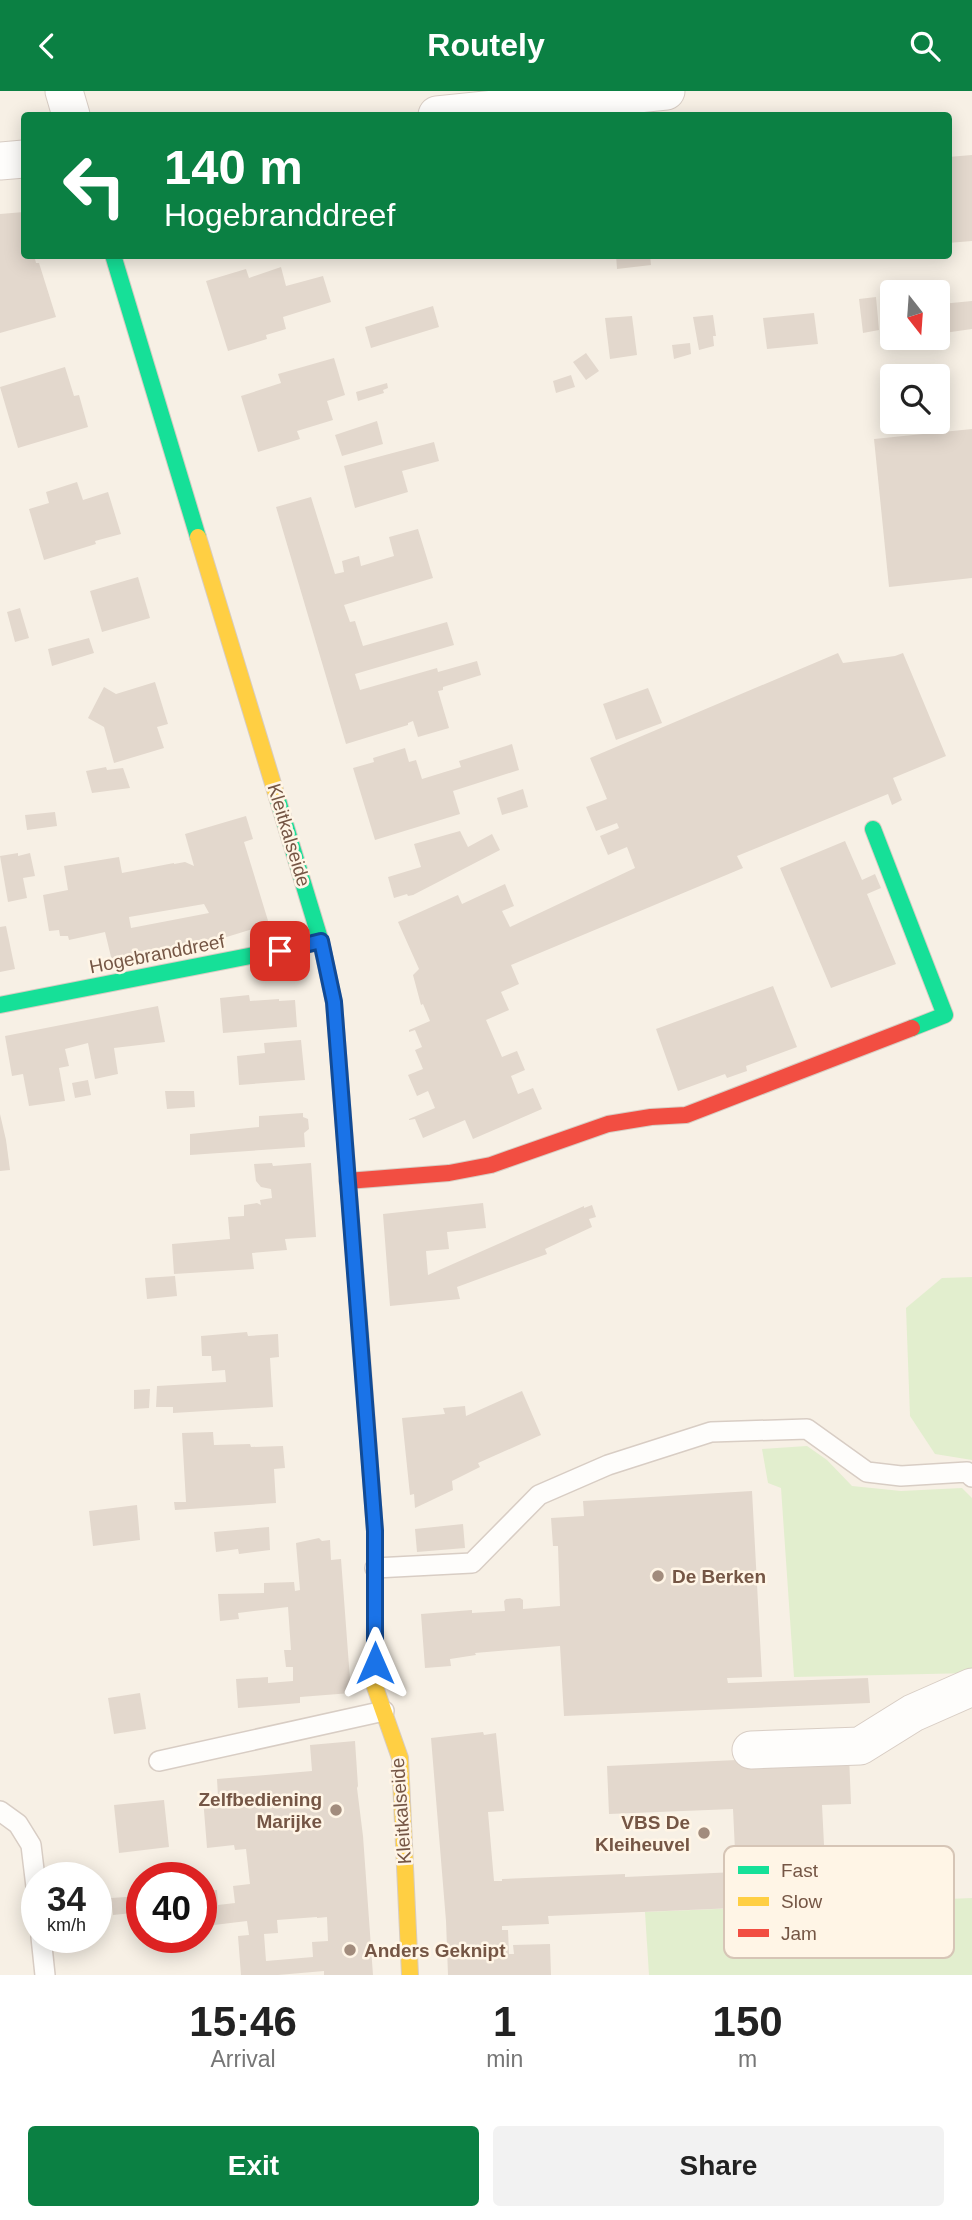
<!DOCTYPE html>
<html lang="en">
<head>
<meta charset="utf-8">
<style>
  body { margin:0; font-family:Arial,sans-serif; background:#f2f2f2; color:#222; height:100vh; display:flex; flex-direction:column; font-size:26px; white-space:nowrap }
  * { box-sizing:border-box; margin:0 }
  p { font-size:23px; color:#767676 }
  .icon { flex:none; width:38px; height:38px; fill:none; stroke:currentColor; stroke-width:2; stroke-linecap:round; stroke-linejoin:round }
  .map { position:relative; height:1884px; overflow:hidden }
  .drawer { display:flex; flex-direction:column; background:#fff; flex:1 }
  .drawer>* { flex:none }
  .banner { position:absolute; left:21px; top:21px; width:931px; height:147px; border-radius:7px; box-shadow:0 4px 18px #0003; background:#0b8043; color:#fff; overflow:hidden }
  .needle { width:46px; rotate:163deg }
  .fabs { position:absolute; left:880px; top:189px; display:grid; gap:14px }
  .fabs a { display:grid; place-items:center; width:70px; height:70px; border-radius:7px; background:#fff; box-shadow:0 4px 18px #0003; font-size:35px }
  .speed { position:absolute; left:21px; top:1771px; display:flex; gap:14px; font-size:35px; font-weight:700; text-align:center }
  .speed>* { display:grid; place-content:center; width:91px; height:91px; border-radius:50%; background:#fff; box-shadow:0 4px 18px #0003; line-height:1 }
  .speed small { font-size:18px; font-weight:400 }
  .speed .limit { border:10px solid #d22; background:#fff; color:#111 }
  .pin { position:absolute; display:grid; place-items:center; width:60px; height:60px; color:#fff; margin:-30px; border-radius:14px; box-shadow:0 4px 10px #0006 }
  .me { position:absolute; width:77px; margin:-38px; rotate:0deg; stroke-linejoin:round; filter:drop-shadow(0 0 5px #0008) }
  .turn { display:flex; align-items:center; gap:24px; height:147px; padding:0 28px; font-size:32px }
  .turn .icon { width:91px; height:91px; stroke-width:2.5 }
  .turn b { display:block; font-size:49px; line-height:60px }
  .eta { display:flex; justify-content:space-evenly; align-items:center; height:119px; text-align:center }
  .eta b { font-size:42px; font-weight:600; line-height:49px }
  .button { display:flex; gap:14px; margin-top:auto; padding:14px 28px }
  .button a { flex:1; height:80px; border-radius:7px; background:#0b8043; color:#fff; font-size:28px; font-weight:600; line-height:80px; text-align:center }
  .button a+a { background:#f2f2f2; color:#222 }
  header { display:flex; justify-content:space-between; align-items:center; height:91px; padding:0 28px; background:#0b8043; color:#fff; font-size:32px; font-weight:600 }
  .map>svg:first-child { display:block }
  .green { fill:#e2eece }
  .building { fill:#e3d8cd; fill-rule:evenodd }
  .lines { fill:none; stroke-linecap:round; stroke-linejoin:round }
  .lane-casing { stroke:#d8cdc4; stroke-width:22 }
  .street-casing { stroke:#d8cdc4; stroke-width:39 }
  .fast-casing { stroke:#d7ccc2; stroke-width:18 }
  .slow-casing { stroke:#d7ccc2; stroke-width:18 }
  .jam-casing { stroke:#d7ccc2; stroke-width:18 }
  .lane { stroke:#fefdfb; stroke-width:19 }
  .street { stroke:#fefdfb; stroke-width:37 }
  .fast { stroke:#16e098; stroke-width:16 }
  .slow { stroke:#ffcf43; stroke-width:16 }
  .jam { stroke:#f24e42; stroke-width:16 }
  .route-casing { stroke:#114b97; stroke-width:18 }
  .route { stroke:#1a73e8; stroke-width:12 }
  .poi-dot { fill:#a28c7d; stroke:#fff5e6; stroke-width:2.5 }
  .labels { text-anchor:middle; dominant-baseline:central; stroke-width:5; stroke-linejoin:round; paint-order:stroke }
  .street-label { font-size:19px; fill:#755645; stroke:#fff5e6 }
  .poi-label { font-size:19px; font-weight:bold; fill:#755645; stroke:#fff5e6; text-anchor:start }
  .key { fill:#fff5e6; stroke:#d6c5b6; stroke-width:2 }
  .key-label { font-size:19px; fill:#755645 }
</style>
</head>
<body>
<header><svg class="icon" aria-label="back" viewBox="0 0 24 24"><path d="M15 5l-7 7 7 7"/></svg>Routely<svg class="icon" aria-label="search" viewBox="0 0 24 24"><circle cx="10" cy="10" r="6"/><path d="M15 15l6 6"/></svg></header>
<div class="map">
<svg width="972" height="1884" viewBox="0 0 972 1884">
  <rect width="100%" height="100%" fill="#f7f0e5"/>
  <g class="green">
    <polygon points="972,1186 972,1369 935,1363 910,1325 906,1217 942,1187"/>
    <polygon points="807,1355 827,1369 852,1395 901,1400 962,1397 972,1407 972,1582 794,1586 781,1397 768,1392 762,1358"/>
    <polygon points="972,1807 972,1884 649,1884 645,1821"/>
  </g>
  <g class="building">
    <polygon points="972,64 972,150 948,152 948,66"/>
    <polygon points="24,121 24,164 34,164 36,172 39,172 56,226 0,242 0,123"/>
    <polygon points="616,164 650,164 651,174 617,178"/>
    <polygon points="281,176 286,195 323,185 331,211 283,226 286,238 266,244 267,248 228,260 206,190 246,178 249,187"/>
    <polygon points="876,206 879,239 863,242 859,208"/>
    <polygon points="972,210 972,238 944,242 941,213"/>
    <polygon points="433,215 439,236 371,257 365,236"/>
    <polygon points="814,222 818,253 767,258 763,227"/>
    <polygon points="713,224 716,245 713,245 714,255 699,259 693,226"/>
    <polygon points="632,225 637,264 610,268 605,227"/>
    <polygon points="690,252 691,263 674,268 672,254"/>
    <polygon points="586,262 599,280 586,289 573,271"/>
    <polygon points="334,267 345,304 327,310 333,329 297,340 300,348 258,361 241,305 281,292 278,283"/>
    <polygon points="65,276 74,305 79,304 88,336 18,357 0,296"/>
    <polygon points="571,284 575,296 556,302 553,290"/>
    <polygon points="387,292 388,297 383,299 384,302 358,310 356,301"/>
    <polygon points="377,330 383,353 342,365 335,344"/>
    <polygon points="972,338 972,487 889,496 874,348"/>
    <polygon points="434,351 439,370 402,380 408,401 355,417 344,375"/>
    <polygon points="77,391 83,409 108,401 121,443 95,450 96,453 44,469 29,418 49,412 46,401"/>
    <polygon points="311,406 335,483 344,481 342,470 359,465 361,475 394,465 389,446 418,438 433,487 344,514 350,531 355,530 363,555 447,531 454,554 355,583 360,599 437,577 438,581 477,570 481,584 443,596 443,599 438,600 449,637 418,646 413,630 408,632 408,634 346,653 276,416"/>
    <polygon points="138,486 150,527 102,541 90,500"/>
    <polygon points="20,517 29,547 15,551 7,521"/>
    <polygon points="89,547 94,562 52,575 48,558"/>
    <polygon points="838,562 843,572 895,565 903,562 946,665 893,687 902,709 892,714 888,703 737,765 743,777 511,874 519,893 501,901 509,919 486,929 502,966 517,960 525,979 511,985 518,1003 533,997 542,1018 473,1048 465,1029 423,1047 415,1028 409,1029 409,1028 435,1017 428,1000 417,1005 408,984 423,978 415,959 422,956 415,939 409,941 409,939 430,930 423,913 421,914 413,884 419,878 398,831 458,804 462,813 505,793 514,815 502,820 510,836 635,777 627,756 608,764 600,745 619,737 617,732 596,740 586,716 607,708 590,667"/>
    <polygon points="155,591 168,633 157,636 164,657 114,672 104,636 88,627 104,596 116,603"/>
    <polygon points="648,597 662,632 616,649 603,613"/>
    <polygon points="512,653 519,679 453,700 460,723 375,749 353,677 374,671 373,667 405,657 409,671 416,669 422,688 461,676 459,670"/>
    <polygon points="106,676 107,679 123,677 130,697 92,702 86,680"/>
    <polygon points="523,698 528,716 502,724 497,707"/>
    <polygon points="55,721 57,735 27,739 25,724"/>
    <path d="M 246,725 L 253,748 L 244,751 L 269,833 L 207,852 L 207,854 L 117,871 L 117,869 L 112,870 L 105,841 L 69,849 L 68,845 L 60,845 L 59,839 L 49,840 L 43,804 L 68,799 L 64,775 L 119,766 L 122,782 L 174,772 L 174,773 L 185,771 L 194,775 L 185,743 ZM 204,813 L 209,822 L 131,837 L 129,826 Z"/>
    <polygon points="460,740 468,756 492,743 500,759 413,804 408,805 407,803 394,807 388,786 421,776 414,753"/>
    <polygon points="845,750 862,789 875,783 881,797 867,803 896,873 831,897 780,777"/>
    <polygon points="18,762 18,765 30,762 35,785 23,787 27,807 8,811 0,765"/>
    <polygon points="6,835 15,878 0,881 0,836"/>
    <polygon points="773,895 797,956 746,975 747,980 727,987 725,983 678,1000 656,938"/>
    <polygon points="249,904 250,910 279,908 279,910 295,909 297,936 223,942 220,907"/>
    <polygon points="158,915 165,951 114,957 118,983 95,988 88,952 65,958 69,975 59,977 65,1010 29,1015 23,983 12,985 5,945"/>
    <polygon points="301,949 305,989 239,994 237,965 265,962 264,952"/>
    <polygon points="88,989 91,1004 75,1007 72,992"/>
    <polygon points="165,1000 194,1000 195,1016 167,1018"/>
    <polygon points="303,1022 303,1026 308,1028 309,1038 304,1042 305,1056 190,1064 190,1043 259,1036 259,1025"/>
    <polygon points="0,1023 6,1049 10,1079 0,1080"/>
    <polygon points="272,1072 273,1075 311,1072 316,1146 285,1148 287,1159 252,1162 254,1178 174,1183 172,1153 230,1148 228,1126 244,1125 244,1114 257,1112 261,1114 260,1109 272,1107 271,1098 261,1096 256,1090 254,1073"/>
    <polygon points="483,1112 486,1137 447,1141 449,1158 426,1160 428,1184 584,1115 584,1117 592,1114 596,1126 589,1128 592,1136 545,1158 547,1163 457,1196 460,1208 390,1215 383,1123"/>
    <polygon points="175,1185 177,1205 147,1208 145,1187"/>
    <polygon points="247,1241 248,1245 278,1243 279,1266 270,1267 273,1316 173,1322 173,1316 156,1316 157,1295 226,1291 225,1279 212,1280 211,1265 202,1265 201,1245"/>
    <polygon points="150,1298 149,1317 134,1318 134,1299"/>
    <polygon points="522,1300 541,1344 478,1372 480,1376 452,1390 453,1399 415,1417 414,1403 410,1404 402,1327 445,1323 443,1317 465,1315 466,1325"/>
    <polygon points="213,1341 214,1354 250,1353 251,1356 283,1355 285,1377 274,1378 276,1412 175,1419 174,1411 186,1411 182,1342"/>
    <polygon points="752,1400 762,1586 727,1587 728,1592 868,1587 870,1612 564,1625 560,1555 475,1562 476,1564 450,1568 451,1575 425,1577 421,1523 472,1519 472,1522 505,1520 504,1510 506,1508 520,1507 523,1509 523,1518 560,1515 558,1455 553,1455 551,1427 584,1425 583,1410"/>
    <polygon points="137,1414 140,1449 93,1455 89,1420"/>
    <polygon points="463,1433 465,1457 417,1461 415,1438"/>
    <polygon points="269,1436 270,1459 239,1463 238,1458 216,1461 214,1441"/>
    <polygon points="319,1447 322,1450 330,1449 331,1469 341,1468 351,1602 300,1606 300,1612 238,1617 236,1588 268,1586 268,1592 293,1590 293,1576 286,1576 284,1559 291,1559 288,1516 238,1522 239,1528 220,1530 218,1503 264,1502 264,1492 294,1491 295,1500 300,1499 296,1452"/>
    <polygon points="140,1602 146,1638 114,1643 108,1607"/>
    <polygon points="483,1641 484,1644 496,1642 504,1720 488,1721 494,1790 502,1790 502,1788 625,1783 625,1786 736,1781 733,1718 609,1723 607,1675 849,1664 851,1713 822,1714 827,1813 548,1825 549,1833 502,1835 502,1839 508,1839 509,1863 514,1863 513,1854 550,1853 551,1884 448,1884 446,1830 431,1647"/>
    <path d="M 355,1650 L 358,1695 L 357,1697 L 363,1745 L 373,1884 L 324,1884 L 324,1880 L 278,1884 L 241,1884 L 238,1845 L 249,1844 L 247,1830 L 214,1834 L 211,1813 L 201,1814 L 201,1800 L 217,1799 L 218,1814 L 235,1812 L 233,1795 L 250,1793 L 246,1758 L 235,1759 L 234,1754 L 207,1757 L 203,1707 L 218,1706 L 217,1688 L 312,1680 L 310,1654 ZM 317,1826 L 317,1827 L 327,1826 L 328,1850 L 312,1851 L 313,1866 L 266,1870 L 264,1843 L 278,1842 L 277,1829 Z"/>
    <polygon points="164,1709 169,1756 119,1762 114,1714"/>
    <polygon points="142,1805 142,1821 113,1824 111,1807"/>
  </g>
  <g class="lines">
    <defs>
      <g id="lane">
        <polyline points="375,1477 472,1472 539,1404 608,1374 711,1341 807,1338 867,1381 901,1385 967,1381 972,1386"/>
        <polyline points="159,1670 384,1620"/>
        <polyline points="0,1720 18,1733 31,1754 37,1804"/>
        <polyline points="41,1846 45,1884"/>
      </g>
      <g id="street">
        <polyline points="64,0 71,24"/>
        <polyline points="437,24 666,0"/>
        <polyline points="0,70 24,68"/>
        <polyline points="751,1659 860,1655 913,1622 972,1596"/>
      </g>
      <g id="fast">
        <polyline points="113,164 198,446"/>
        <polyline points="277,706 321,851 334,911 361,1253"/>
        <polyline points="873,738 945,924 912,937"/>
        <polyline points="0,914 321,851"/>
      </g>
      <g id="slow">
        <polyline points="198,446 277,706"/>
        <polyline points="361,1253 375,1440 375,1596 400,1667 410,1884"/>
      </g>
      <polyline id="jam" points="347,1090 449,1082 491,1074 608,1033 651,1026 686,1024 912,937"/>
    </defs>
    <use href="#lane" class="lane-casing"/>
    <use href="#street" class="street-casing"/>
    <use href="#fast" class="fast-casing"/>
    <use href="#slow" class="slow-casing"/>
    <use href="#jam" class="jam-casing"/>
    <use href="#lane" class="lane"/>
    <use href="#street" class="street"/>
    <use href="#fast" class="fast"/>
    <use href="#slow" class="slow"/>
    <use href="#jam" class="jam"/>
  </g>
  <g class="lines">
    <defs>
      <polyline id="route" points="280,860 321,850 334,911 375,1440 375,1572"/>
    </defs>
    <use href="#route" class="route-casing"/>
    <use href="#route" class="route"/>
  </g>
  <g class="poi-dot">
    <circle cx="658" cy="1485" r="7"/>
    <circle cx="336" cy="1719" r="7"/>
    <circle cx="704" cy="1742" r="7"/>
    <circle cx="350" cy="1859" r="7"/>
  </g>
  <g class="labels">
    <g class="street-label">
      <text transform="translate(289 744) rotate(73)">Kleitkalseide</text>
      <text transform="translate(157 863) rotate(-11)">Hogebranddreef</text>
      <text transform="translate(401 1720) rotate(-94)">Kleitkalseide</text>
    </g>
    <g class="poi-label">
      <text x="672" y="1485">De Berken</text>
      <text x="322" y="1708" text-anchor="end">Zelfbediening<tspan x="322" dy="22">Marijke</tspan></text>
      <text x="690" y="1731" text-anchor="end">VBS De<tspan x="690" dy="22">Kleiheuvel</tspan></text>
      <text x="364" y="1859">Anders Geknipt</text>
    </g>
  </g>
  <rect x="724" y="1755" width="230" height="112" rx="10" class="key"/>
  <rect x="738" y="1775" width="31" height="8" fill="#16e098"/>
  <rect x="738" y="1806" width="31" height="9" fill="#ffcf43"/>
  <rect x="738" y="1838" width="31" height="8" fill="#f24e42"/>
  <g class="key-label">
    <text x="781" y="1786">Fast</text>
    <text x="781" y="1817">Slow</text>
    <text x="781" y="1849">Jam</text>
  </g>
</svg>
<div class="fabs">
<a><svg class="needle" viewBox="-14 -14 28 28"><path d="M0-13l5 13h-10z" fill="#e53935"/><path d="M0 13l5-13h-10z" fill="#767676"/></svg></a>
<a><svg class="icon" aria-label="search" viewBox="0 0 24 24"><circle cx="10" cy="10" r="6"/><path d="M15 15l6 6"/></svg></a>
</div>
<div class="speed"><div>34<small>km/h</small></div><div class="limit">40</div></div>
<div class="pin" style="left:280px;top:860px;background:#d93025"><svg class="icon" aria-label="arrive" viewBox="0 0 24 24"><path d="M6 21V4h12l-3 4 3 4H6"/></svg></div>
<svg class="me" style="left:375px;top:1572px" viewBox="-20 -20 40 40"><path d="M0-17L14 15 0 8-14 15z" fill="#1a73e8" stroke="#fff" stroke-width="4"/></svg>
<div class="banner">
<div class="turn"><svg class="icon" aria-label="left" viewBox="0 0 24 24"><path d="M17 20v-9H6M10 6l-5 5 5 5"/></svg><div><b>140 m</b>Hogebranddreef</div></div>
</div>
</div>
<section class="drawer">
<div class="eta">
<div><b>15:46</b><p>Arrival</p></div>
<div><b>1</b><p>min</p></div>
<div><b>150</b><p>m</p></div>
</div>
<div class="button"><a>Exit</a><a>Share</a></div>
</section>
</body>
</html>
